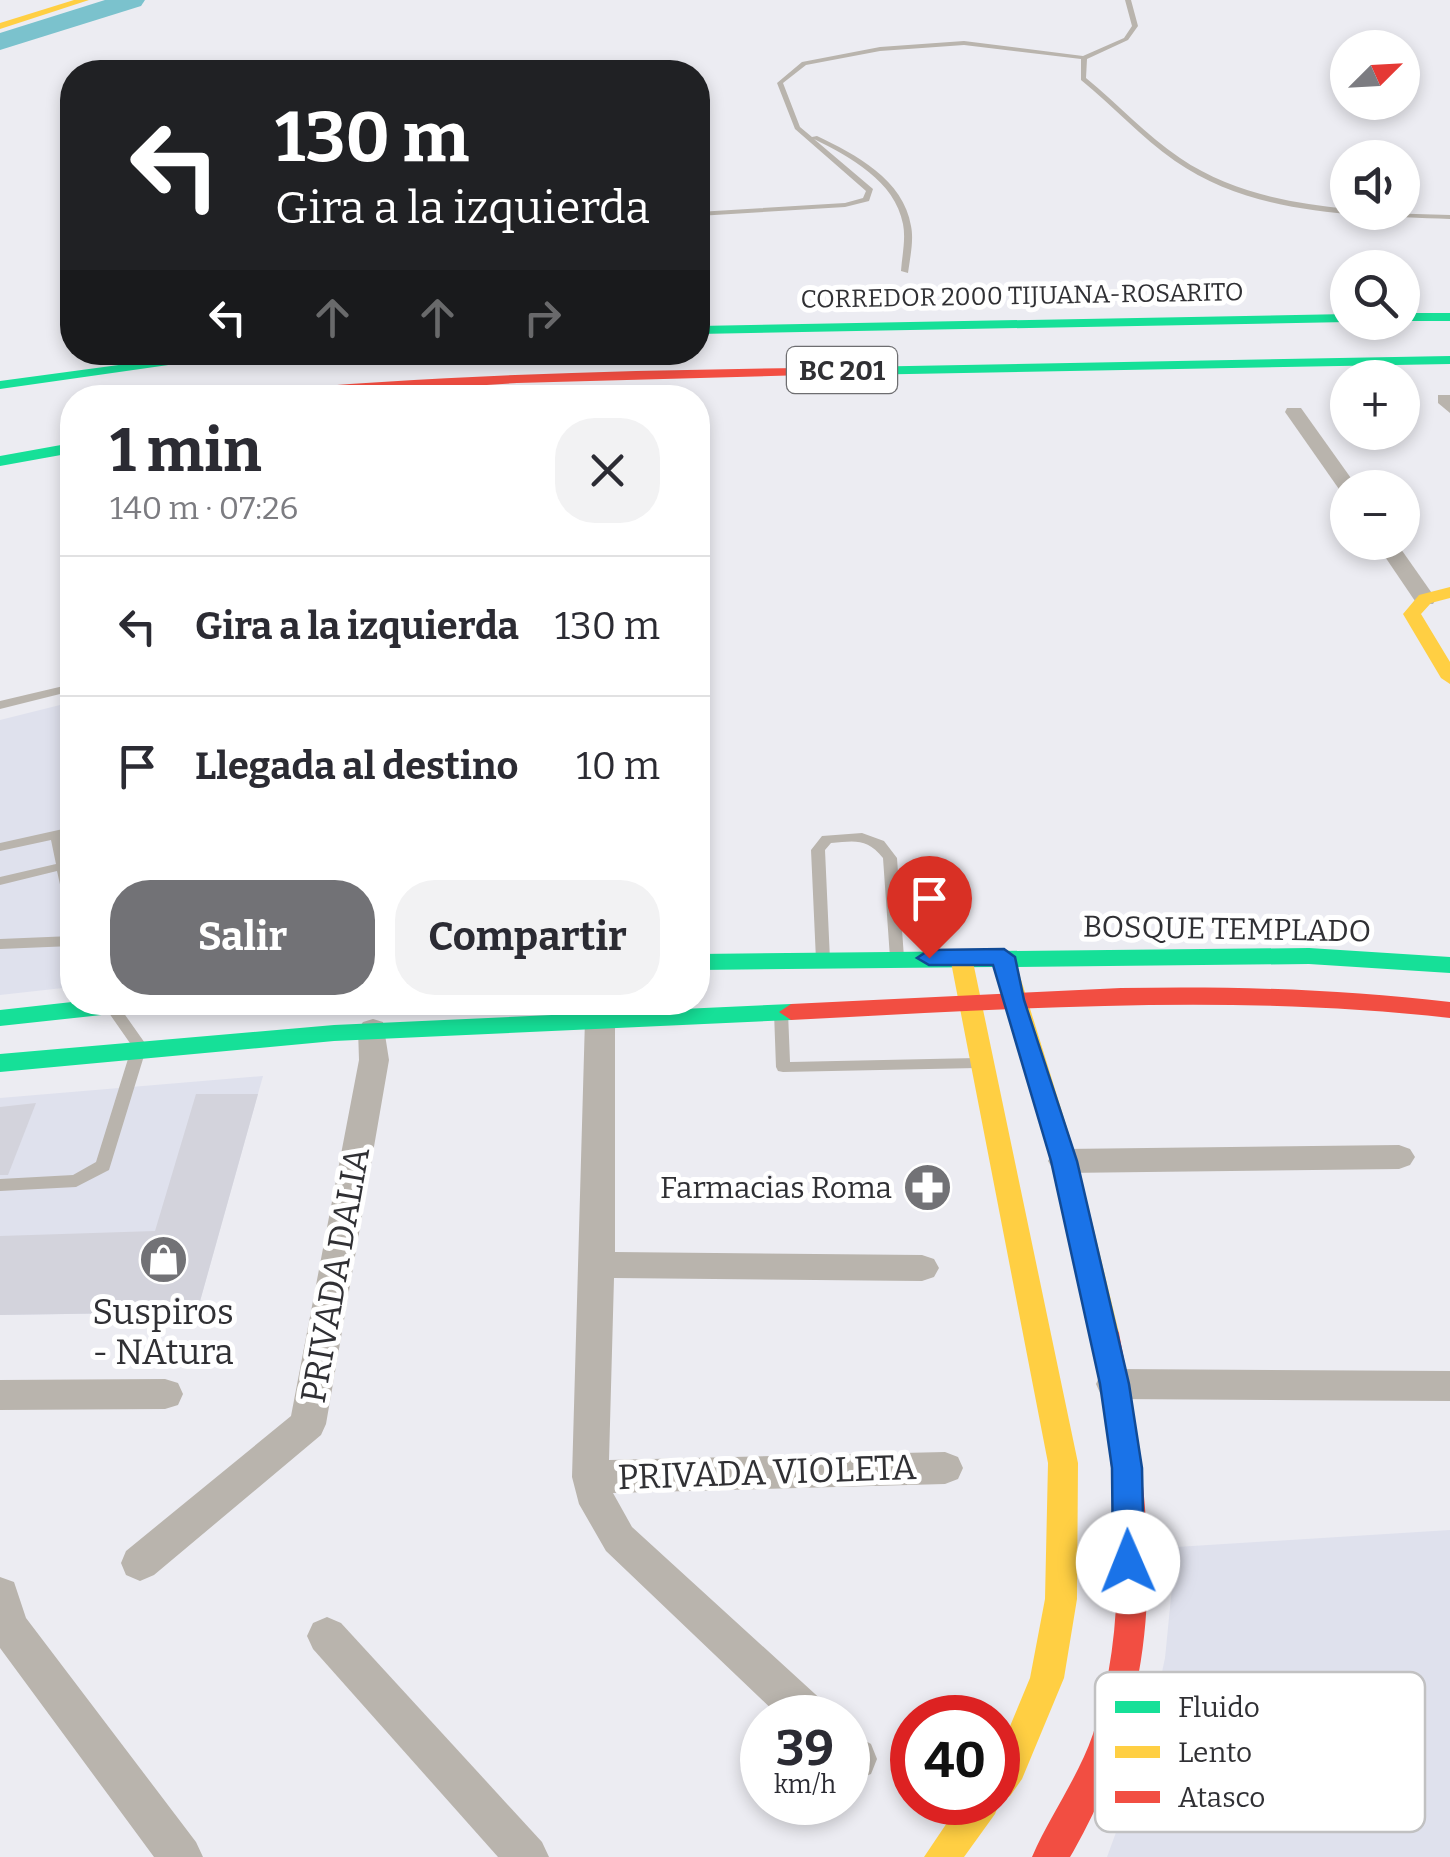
<!DOCTYPE html>
<html lang="es">
<head>
<meta charset="utf-8">
<style>
  body { margin:0; font-family:Bitter,serif; background:#f2f2f3; color:#2b2b33; height:100vh; display:flex; flex-direction:column; font-size:38px; white-space:nowrap }
  * { box-sizing:border-box; margin:0 }
  p { font-size:32px; color:#7c7c81 }
  .icon { flex:none; width:55px; height:55px; fill:none; stroke:currentColor; stroke-width:2; stroke-linecap:round; stroke-linejoin:round }
  .map { position:relative; flex:1; overflow:hidden }
  .sheet { position:absolute; left:60px; top:385px; width:650px; height:630px; display:flex; flex-direction:column; background:#fff; border-radius:40px; box-shadow:0 5px 15px #0003 }
  .sheet>* { flex:none }
  .top-card { position:absolute; left:60px; top:60px; width:650px; height:305px; border-radius:40px; box-shadow:0 5px 15px #0003; background:#202124; color:#fff; overflow:hidden }
  .needle { width:65px; rotate:66deg }
  .controls { position:absolute; left:1330px; top:30px; display:grid; gap:20px }
  .controls a { display:grid; place-items:center; width:90px; height:90px; border-radius:50%; background:#fff; box-shadow:0 5px 15px #0003; font-size:50px }
  .speed { position:absolute; left:740px; top:1695px; display:flex; gap:20px; font-size:50px; font-weight:700; text-align:center }
  .speed>* { display:grid; place-content:center; width:130px; height:130px; border-radius:50%; background:#fff; box-shadow:0 5px 15px #0003; line-height:1 }
  .speed small { font-size:25px; font-weight:400 }
  .speed .limit { border:15px solid #d22; background:#fff; color:#111 }
  .pin { position:absolute; display:grid; place-items:center; width:85px; height:85px; color:#fff; margin:-102px -42px; border-radius:50% 50% 50% 0; rotate:-45deg; box-shadow:0 0 10px #0007 }
  .pin .icon { rotate:45deg }
  .me { position:absolute; width:110px; margin:-55px; rotate:359deg; stroke-linejoin:round; filter:drop-shadow(0 0 8px #0008) }
  .turn { display:flex; align-items:center; gap:35px; height:210px; padding:0 50px; font-size:45px }
  .turn .icon { width:130px; height:130px; stroke-width:2.5 }
  .turn b { display:block; font-size:70px; line-height:85px }
  .lanes { display:flex; align-items:center; height:95px; padding:0 50px; background:#0003; justify-content:center; gap:50px; direction:ltr }
  .lanes .off { opacity:.35 }
  .round { display:grid; place-items:center; flex:none; width:105px; height:105px; border-radius:40px; background:#f2f2f3 }
  .summary { display:flex; align-items:center; justify-content:space-between; height:170px; padding:0 50px }
  h1 { font-size:60px; font-weight:700; line-height:75px }
  .primary-button { display:flex; gap:20px; margin-top:auto; padding:20px 50px }
  .primary-button a { flex:1; height:115px; border-radius:40px; background:#727276; color:#fff; font-size:40px; font-weight:700; line-height:115px; text-align:center }
  .primary-button a+a { background:#f2f2f3; color:#2b2b33 }
  ul { padding:0; list-style:none }
  li { display:flex; align-items:center; gap:30px; height:140px; padding:0 50px; border-top:2px solid #e1e1e2 }
  li div { flex:1 }
  li b { display:block; font-size:38px }
  li em { font-style:normal }
  .map>svg:first-child { display:block }
  .built { fill:#dfe1ed }
  .lines { fill:none; stroke-linecap:round; stroke-linejoin:round }
  .river { fill:#7bc2cd; fill-rule:evenodd }
  .building { fill:#d3d3dc }
  .lane { fill:#b9b4ad; fill-rule:evenodd }
  .street { fill:#b9b4ad; fill-rule:evenodd }
  .fast { fill:#16e098; fill-rule:evenodd }
  .slow { fill:#ffcf43; fill-rule:evenodd }
  .jam { fill:#f24e42; fill-rule:evenodd }
  .route { fill:#1a73e8; stroke:#114b97; stroke-width:2.5 }
  .labels { text-anchor:middle; dominant-baseline:central; stroke-width:10; stroke-linejoin:round; paint-order:stroke }
  .far-street-label { font-size:25px; fill:#303034; stroke:#fff }
  .shield { fill:#fff; stroke:#6e6e71; stroke-width:2.5 }
  .shield-label { font-size:28px; font-weight:bold; fill:#303034 }
  .street-label { font-size:30px; fill:#303034; stroke:#fff }
  .poi-label { font-size:30px; fill:#303034; stroke:#fff; text-anchor:end }
  .near-street-label { font-size:35px; fill:#303034; stroke:#fff }
  .near-poi-label { font-size:35px; fill:#303034; stroke:#fff }
  .key { fill:#fff; stroke:#c1c1c2; stroke-width:2.5 }
  .key-label { font-size:28px; fill:#303034 }
</style>
</head>
<body>
<div class="map">
<svg width="1450" height="1857" viewBox="0 0 1450 1857">
  <rect width="100%" height="100%" fill="#ececf2"/>
  <g class="built">
    <polygon points="72,702 72,987 0,995 0,720"/>
    <polygon points="263,1076 197,1312 0,1315 0,1098"/>
    <polygon points="1450,1530 1450,1857 1107,1857 1144,1756 1165,1658 1176,1547"/>
  </g>
  <g class="lines">
    <polygon class="river" points="105,0 145,0 141,6 0,50 0,33"/>
  </g>
  <g class="building">
    <polygon points="196,1094 258,1094 197,1312 0,1315 0,1236 155,1231"/>
    <polygon points="36,1103 8,1175 0,1175 0,1107"/>
  </g>
  <g class="lines">
    <g class="lane">
      <path d="M 1125,0 L 1131,0 L 1138,26 L 1128,40 L 1087,59 L 1086,78 C 1118,104 1146,135 1180,158 C 1230,192 1289,203 1348,209 L 1348,212 L 1450,215 L 1450,219 C 1357,215 1254,216 1175,161 C 1141,137 1113,106 1081,80 L 1081,59 L 964,45 L 880,51 L 806,65 L 783,83 L 800,127 L 812,137 L 817,136 C 855,154 904,180 911,226 C 914,240 910,258 908,273 L 901,271 C 902,256 906,239 903,224 C 895,181 850,157 814,139 L 873,189 L 869,201 L 845,207 L 698,216 L 698,212 L 845,203 L 863,198 L 866,191 L 795,129 L 777,83 L 802,62 L 880,47 L 964,41 L 1083,56 L 1124,38 L 1132,26 Z"/>
      <polygon points="72,684 72,691 0,709 0,701"/>
      <polygon points="72,827 72,835 63,837 72,879 72,911 65,907 57,871 0,885 0,877 56,864 51,840 0,851 0,843"/>
      <path d="M 862,833 L 884,841 L 897,858 L 904,958 L 897,963 L 890,958 L 883,858 C 867,838 855,841 831,843 L 825,850 L 830,960 L 823,965 L 818,963 L 816,960 L 811,850 L 822,836 Z"/>
      <polygon points="72,936 72,946 0,949 0,939"/>
      <polygon points="116,1002 147,1046 109,1170 76,1187 0,1191 0,1179 73,1175 96,1162 132,1046 102,1003"/>
      <polygon points="781,1007 788,1012 790,1062 977,1058 982,1059 984,1063 982,1067 977,1068 783,1072 778,1071 776,1067 774,1012"/>
    </g>
    <g class="street">
      <polygon points="1438,395 1450,395 1450,413 1438,403"/>
      <polygon points="1287,408 1301,408 1358,488 1341,492 1285,412"/>
      <polygon points="1375,542 1396,542 1436,599 1433,604 1417,604"/>
      <polygon points="600,1009 615,1019 615,1252 922,1255 934,1259 939,1268 934,1277 922,1281 614,1278 609,1460 945,1452 958,1457 963,1468 958,1479 945,1484 613,1493 632,1527 826,1704 831,1718 781,1718 606,1551 579,1504 572,1477 585,1019"/>
      <polygon points="373,1019 383,1022 389,1060 326,1424 321,1435 154,1575 140,1581 126,1575 121,1563 126,1551 291,1416 359,1060 358,1029 363,1022"/>
      <polygon points="1399,1145 1410,1149 1415,1157 1410,1165 1399,1169 1064,1173 1053,1169 1048,1161 1053,1153 1064,1149"/>
      <polygon points="1114,1369 1450,1371 1450,1401 1114,1399 1101,1395 1096,1384 1101,1373"/>
      <polygon points="165,1379 178,1383 183,1394 178,1405 165,1409 0,1410 0,1380"/>
      <polygon points="0,1577 14,1582 26,1618 196,1842 203,1857 154,1857 0,1648"/>
      <polygon points="327,1617 341,1623 542,1842 549,1857 498,1857 313,1649 307,1636 313,1623"/>
      <polygon points="848,1731 871,1744 877,1759 871,1774 856,1780 848,1776"/>
    </g>
    <g class="fast">
      <rect x="1402" y="313" width="48" height="8"/>
      <polygon points="1348,314 1348,322 698,334 698,326"/>
      <polygon points="215,352 259,352 0,389 0,381"/>
      <polygon points="1450,356 1450,364 800,376 793,372 800,368"/>
      <polygon points="72,443 72,453 0,466 0,456"/>
      <polygon points="1309,948 1450,957 1450,973 1309,964 698,970 698,954"/>
      <polygon points="72,1002 159,1002 148,1010 0,1026 0,1010"/>
      <polygon points="791,1004 803,1012 791,1020 334,1041 0,1072 0,1054 334,1025"/>
    </g>
    <g class="slow">
      <polygon points="74,0 89,0 0,29 0,23"/>
      <polygon points="1450,587 1450,598 1431,603 1421,614 1450,662 1450,684 1441,678 1403,614 1419,595"/>
      <polygon points="961,949 972,957 1078,1463 1077,1599 1064,1678 1022,1779 1010,1796 1000,1801 995,1814 964,1857 924,1857 961,1802 998,1802 998,1755 1030,1678 1045,1599 1048,1463 950,957"/>
      <polygon points="1003,949 1014,957 1077,1160 1119,1333 1115,1341 1105,1345 1095,1341 1091,1333 1051,1160 992,957"/>
    </g>
    <g class="jam">
      <path d="M 800,368 L 805,369 L 805,375 L 517,383 L 285,398 L 228,398 L 235,394 C 423,375 611,371 800,368 Z"/>
      <path d="M 1121,988 C 1232,986 1340,989 1450,1002 L 1450,1018 C 1230,993 1012,1009 791,1020 L 779,1012 L 791,1004 Z"/>
      <path d="M 1105,1321 L 1115,1325 L 1119,1333 C 1156,1524 1172,1677 1073,1852 L 1070,1857 L 1032,1857 C 1050,1815 1078,1778 1093,1734 C 1135,1606 1114,1463 1091,1333 L 1095,1325 Z"/>
    </g>
  </g>
  <polygon class="route" points="1004,949 1015,957 1024,1000 1077,1161 1129,1384 1142,1468 1144,1562 1140,1572 1128,1577 1117,1572 1113,1562 1112,1468 1100,1384 1051,1161 993,965 929,965 917,958 929,950"/>
  <defs>
    <symbol id="pharmacy-disc" viewBox="-11 -11 22 22"><circle r="9.5" fill="#727276" stroke="#fff"/><path d="M-2-6h4v4h4v4h-4v4h-4v-4h-4v-4h4Z" fill="#fff"/></symbol>
    <symbol id="shop-disc" viewBox="-11 -11 22 22"><circle r="9.5" fill="#727276" stroke="#fff"/><path d="M-5-2.5h2.3a2.7 3.5 0 0 1 5.4 0H5L5.5 6h-11ZM-1.5-2.5h3a1.5 2.3 0 0 0-3 0Z" fill="#fff"/></symbol>
  </defs>
  <g fill-rule="evenodd">
    <use href="#pharmacy-disc" x="900" y="1160" width="55" height="55"/>
    <use href="#shop-disc" x="136" y="1232" width="55" height="55"/>
  </g>
  <g class="labels">
    <g class="far-street-label">
      <text transform="translate(1022 296) rotate(-1)">CORREDOR 2000 TIJUANA-ROSARITO</text>
    </g>
    <rect class="shield" x="787" y="347" width="110" height="46" rx="8"/>
    <g class="shield-label">
      <text x="842" y="370">BC 201</text>
    </g>
    <g class="street-label">
      <text transform="translate(1227 929) rotate(1)">BOSQUE TEMPLADO</text>
    </g>
    <g class="poi-label">
      <text x="892" y="1188">Farmacias Roma</text>
    </g>
    <g class="near-street-label">
      <text transform="translate(335 1275) rotate(-80)">PRIVADA DALIA</text>
      <text transform="translate(767 1472) rotate(-2)">PRIVADA VIOLETA</text>
    </g>
    <g class="near-poi-label">
      <text x="163" y="1312">Suspiros<tspan x="163" dy="40">- NAtura</tspan></text>
    </g>
  </g>
  <rect x="1095" y="1672" width="330" height="160" rx="15" class="key"/>
  <rect x="1115" y="1701" width="45" height="12" fill="#16e098"/>
  <rect x="1115" y="1746" width="45" height="12" fill="#ffcf43"/>
  <rect x="1115" y="1791" width="45" height="12" fill="#f24e42"/>
  <g class="key-label">
    <text x="1178" y="1717">Fluido</text>
    <text x="1178" y="1762">Lento</text>
    <text x="1178" y="1807">Atasco</text>
  </g>
</svg>
<div class="controls">
<a><svg class="needle" viewBox="-14 -14 28 28"><path d="M0-13l5 13h-10z" fill="#e53935"/><path d="M0 13l5-13h-10z" fill="#7c7c81"/></svg></a>
<a><svg class="icon" aria-label="sound" viewBox="0 0 24 24"><path d="M4 9h4l5-4v14l-5-4H4zM17 9q2 3 0 6"/></svg></a>
<a><svg class="icon" aria-label="search" viewBox="0 0 24 24"><circle cx="10" cy="10" r="6"/><path d="M15 15l6 6"/></svg></a>
<a>+</a>
<a>−</a>
</div>
<div class="speed"><div>39<small>km/h</small></div><div class="limit">40</div></div>
<div class="pin" style="left:929px;top:958px;background:#d93025"><svg class="icon" aria-label="arrive" viewBox="0 0 24 24"><path d="M6 21V4h12l-3 4 3 4H6"/></svg></div>
<svg class="me" style="left:1128px;top:1562px" viewBox="-20 -20 40 40"><circle r="19" fill="#fff"/><path d="M0-13L10 11 0 6-10 11z" fill="#1a73e8"/></svg>
<div class="top-card">
<div class="turn"><svg class="icon" aria-label="left" viewBox="0 0 24 24"><path d="M17 20v-9H6M10 6l-5 5 5 5"/></svg><div><b>130 m</b>Gira a la izquierda</div></div>
<div class="lanes"><svg class="icon" aria-label="left" viewBox="0 0 24 24"><path d="M17 20v-9H6M10 6l-5 5 5 5"/></svg><svg class="icon off" aria-label="ahead" viewBox="0 0 24 24"><path d="M12 20V5M6 11l6-6 6 6"/></svg><svg class="icon off" aria-label="ahead" viewBox="0 0 24 24"><path d="M12 20V5M6 11l6-6 6 6"/></svg><svg class="icon off" aria-label="right" viewBox="0 0 24 24"><path d="M7 20v-9h11M14 6l5 5-5 5"/></svg></div>
</div>
<section class="sheet">
<div class="summary"><div><h1>1 min</h1><p>140 m · 07:26</p></div><a class="round"><svg class="icon" aria-label="close" viewBox="0 0 24 24"><path d="M6 6l12 12M18 6L6 18"/></svg></a></div>
<ul>
<li><svg class="icon" aria-label="left" viewBox="0 0 24 24"><path d="M17 20v-9H6M10 6l-5 5 5 5"/></svg><div><b>Gira a la izquierda</b></div><em>130 m</em></li>
<li><svg class="icon" aria-label="arrive" viewBox="0 0 24 24"><path d="M6 21V4h12l-3 4 3 4H6"/></svg><div><b>Llegada al destino</b></div><em>10 m</em></li>
</ul>
<div class="primary-button"><a>Salir</a><a>Compartir</a></div>
</section>
</div>
</body>
</html>
